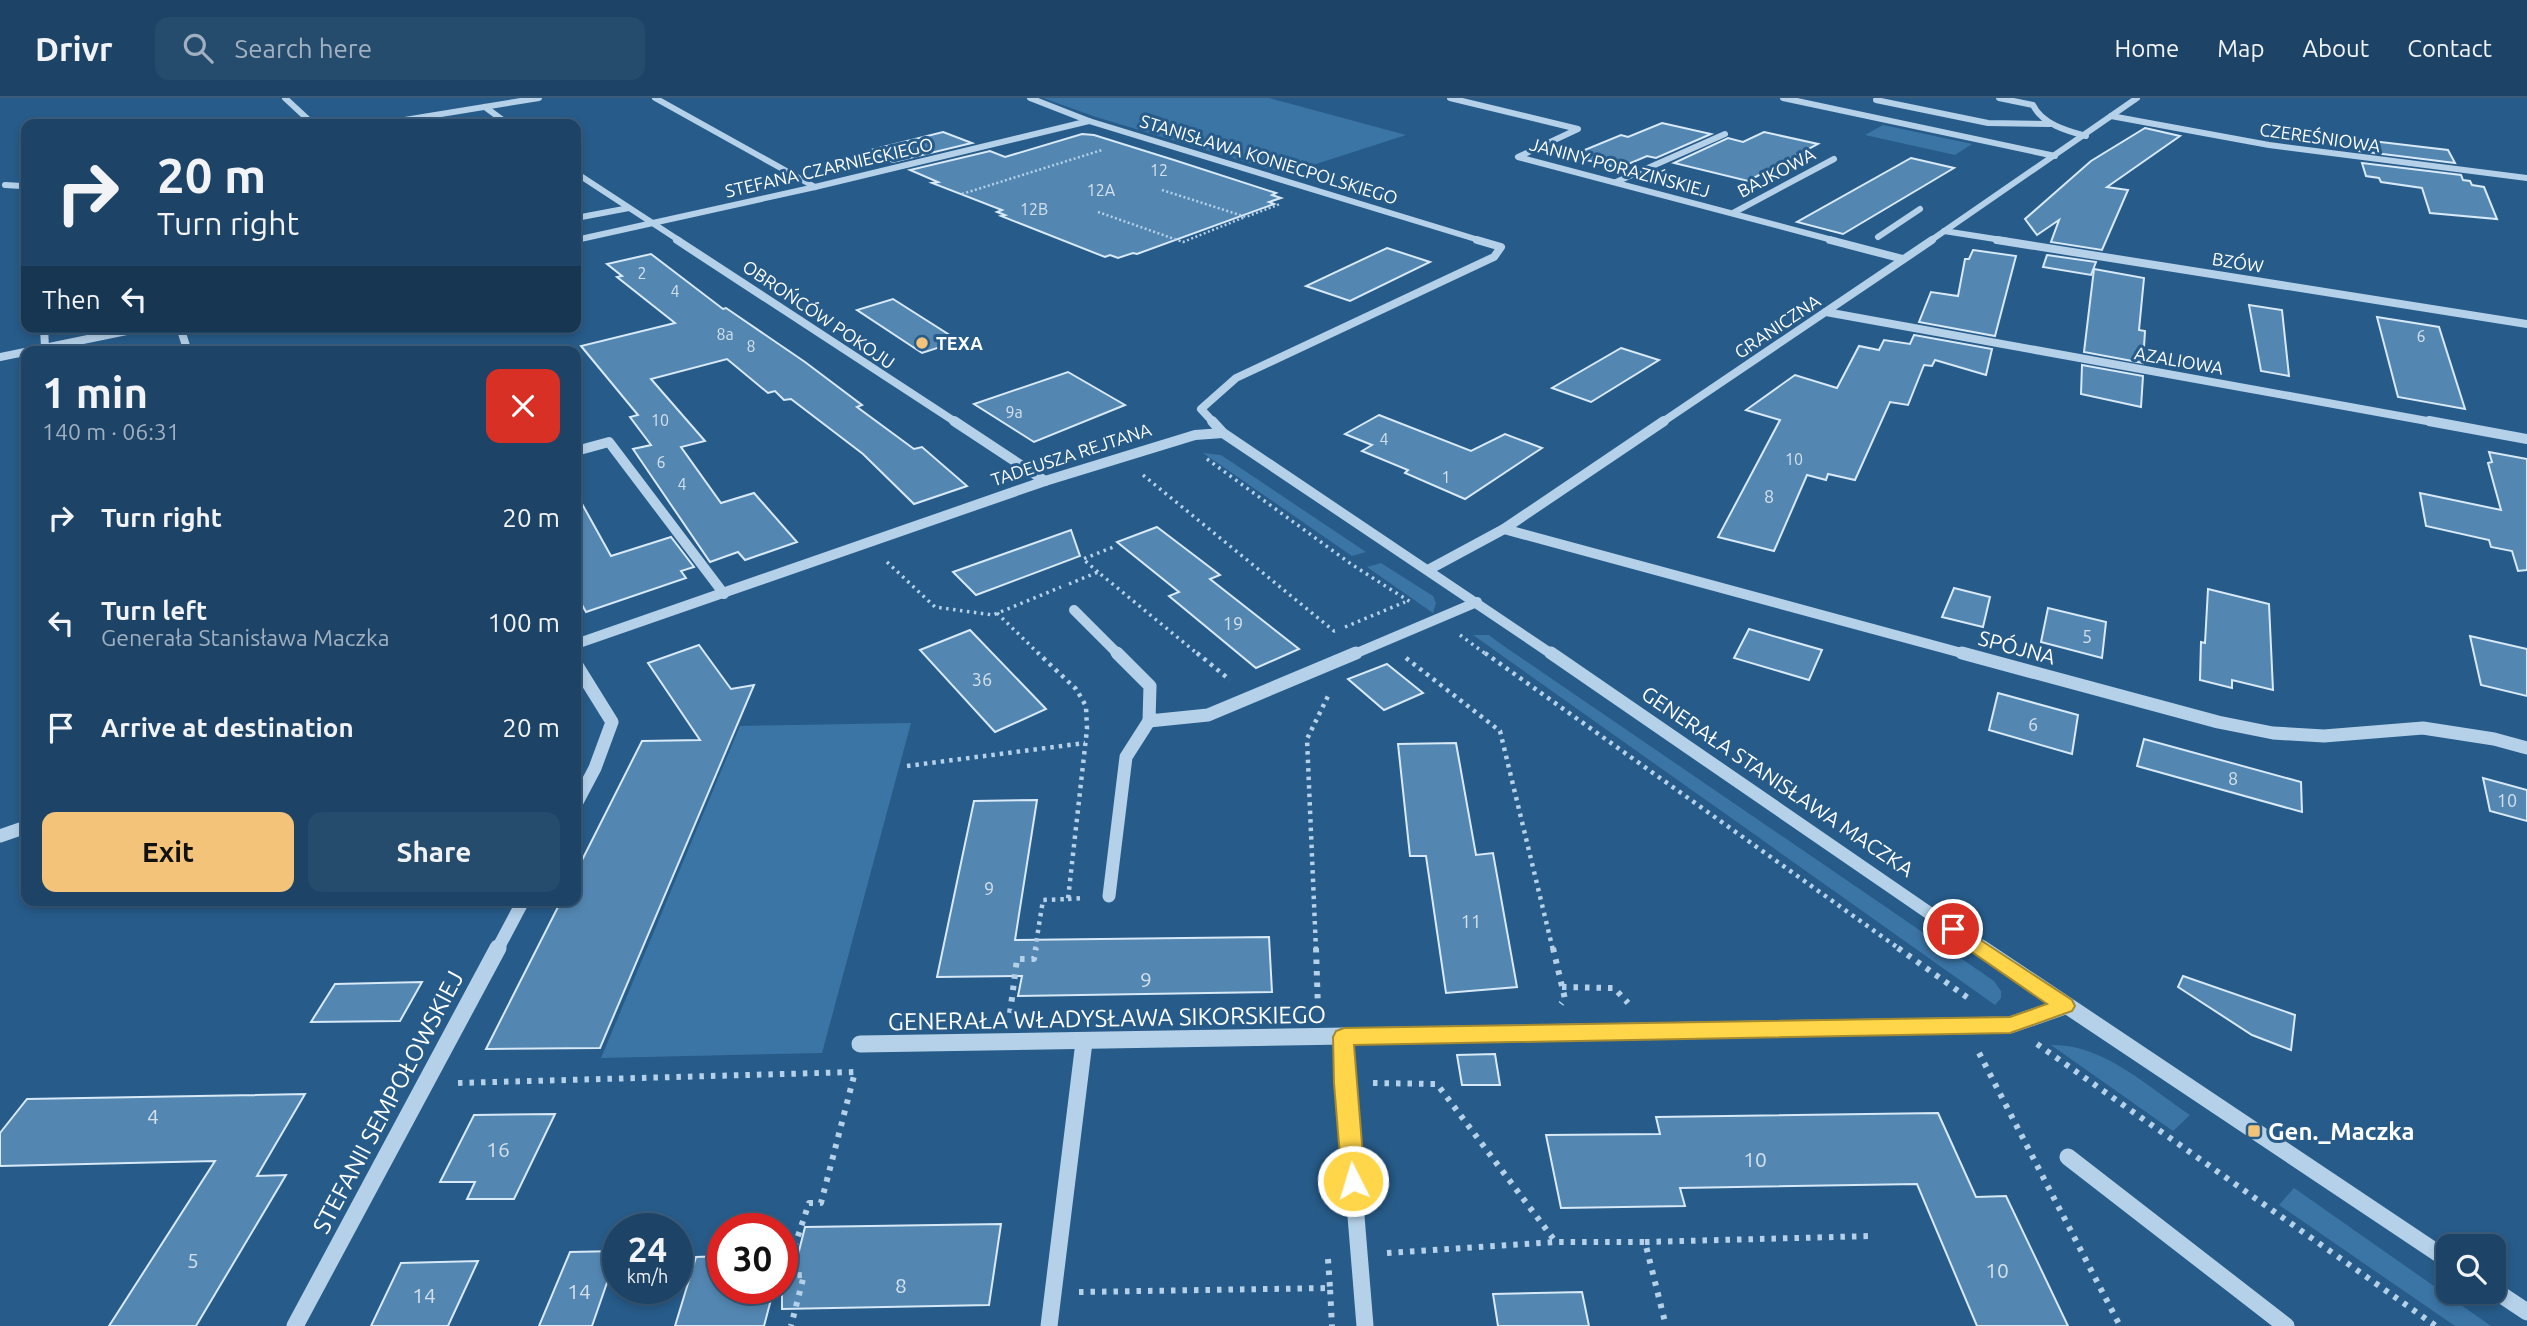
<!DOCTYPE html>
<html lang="en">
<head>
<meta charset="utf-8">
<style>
  body { margin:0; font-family:Ubuntu,sans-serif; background:#254b6d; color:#f1f3f6; height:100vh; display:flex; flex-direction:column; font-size:26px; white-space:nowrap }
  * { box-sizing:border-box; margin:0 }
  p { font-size:23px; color:#a0b0c0 }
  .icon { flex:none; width:38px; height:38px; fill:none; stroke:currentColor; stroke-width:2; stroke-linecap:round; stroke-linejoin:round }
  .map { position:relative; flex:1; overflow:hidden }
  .panel { position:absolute; left:21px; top:248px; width:560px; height:560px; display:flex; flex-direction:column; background:#1d4467; border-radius:14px; box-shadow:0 4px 10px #0003,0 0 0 2px #3b5c7b }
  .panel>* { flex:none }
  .hud { position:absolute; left:21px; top:21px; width:560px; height:214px; border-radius:14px; box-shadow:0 4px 10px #0003,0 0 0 2px #3b5c7b; background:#1d4467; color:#f1f3f6; overflow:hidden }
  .buttons { position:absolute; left:2436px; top:1136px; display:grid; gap:14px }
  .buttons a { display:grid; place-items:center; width:70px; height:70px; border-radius:14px; background:#1d4467; box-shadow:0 4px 10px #0003,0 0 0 2px #3b5c7b; font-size:35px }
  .speed { position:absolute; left:602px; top:1115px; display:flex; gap:14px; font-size:35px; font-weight:700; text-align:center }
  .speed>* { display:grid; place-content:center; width:91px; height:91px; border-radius:50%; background:#1d4467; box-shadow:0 4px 10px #0003,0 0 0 2px #3b5c7b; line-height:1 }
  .speed small { font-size:18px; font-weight:400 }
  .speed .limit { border:10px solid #d22; background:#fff; color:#111 }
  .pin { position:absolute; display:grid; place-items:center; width:60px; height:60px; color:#fff; margin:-30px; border:4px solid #fff; border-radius:50%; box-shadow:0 2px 7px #0007 }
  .me { position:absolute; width:77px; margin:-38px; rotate:355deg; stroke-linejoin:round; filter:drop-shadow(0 0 5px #0008) }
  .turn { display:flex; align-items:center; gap:24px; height:147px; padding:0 21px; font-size:32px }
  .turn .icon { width:91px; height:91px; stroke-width:2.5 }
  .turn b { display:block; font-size:49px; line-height:60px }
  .then { display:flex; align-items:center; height:66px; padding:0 21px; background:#0003; gap:14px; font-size:26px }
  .round { display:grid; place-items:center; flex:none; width:74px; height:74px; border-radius:14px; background:#254b6d }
  .summary { display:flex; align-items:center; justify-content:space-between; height:119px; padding:0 21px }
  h1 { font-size:42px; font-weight:700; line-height:52px }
  .action { display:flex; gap:14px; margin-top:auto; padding:14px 21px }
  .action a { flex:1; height:80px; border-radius:14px; background:#f2c379; color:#111; font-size:28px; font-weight:700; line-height:80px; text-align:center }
  .action a+a { background:#254b6d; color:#f1f3f6 }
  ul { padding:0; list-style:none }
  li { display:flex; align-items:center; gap:21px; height:105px; padding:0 21px }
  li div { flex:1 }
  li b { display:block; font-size:26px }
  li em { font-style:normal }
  header { display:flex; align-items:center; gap:42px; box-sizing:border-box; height:98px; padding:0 35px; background:#1d4467; border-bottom:2px solid #3b5c7b }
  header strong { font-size:33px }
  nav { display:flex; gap:38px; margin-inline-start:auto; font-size:24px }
  .search { width:490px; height:63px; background:#254b6d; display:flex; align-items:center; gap:18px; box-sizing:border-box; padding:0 24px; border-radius:14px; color:#a0b0c0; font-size:26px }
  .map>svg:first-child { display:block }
  .green { fill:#3b75a6 }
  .building { fill:#5387b2; stroke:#d8e9f7; stroke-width:2 }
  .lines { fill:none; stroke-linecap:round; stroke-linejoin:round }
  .path-far3 { stroke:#b4d1e9; stroke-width:2.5; stroke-dasharray:2 2.5; stroke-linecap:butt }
  .path-far2 { stroke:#b4d1e9; stroke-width:3.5; stroke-dasharray:2.5 4.5; stroke-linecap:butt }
  .path-far1 { stroke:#b4d1e9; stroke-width:4.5; stroke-dasharray:3.5 5; stroke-linecap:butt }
  .path { stroke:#b4d1e9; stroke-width:6; stroke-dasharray:4.5 7; stroke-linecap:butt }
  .minor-far4 { stroke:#b4d1e9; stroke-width:6 }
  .minor-far3 { stroke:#b4d1e9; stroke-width:8 }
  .minor-far2 { stroke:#b4d1e9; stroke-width:10 }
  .minor-far1 { stroke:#b4d1e9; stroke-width:13 }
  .minor { stroke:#b4d1e9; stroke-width:17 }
  .route { fill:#ffd54a; stroke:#a68a30; stroke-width:2 }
  .poi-dot { fill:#f2c379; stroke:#275b89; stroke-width:2.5 }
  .labels { text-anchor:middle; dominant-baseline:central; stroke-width:6; stroke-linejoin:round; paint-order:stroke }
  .far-number-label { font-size:16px; fill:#d4e1ec }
  .far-street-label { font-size:18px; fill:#fff; stroke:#275b89 }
  .far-poi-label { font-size:18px; font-weight:bold; fill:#fff; stroke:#275b89; text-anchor:start }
  .number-label { font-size:18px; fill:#d4e1ec }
  .street-label { font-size:21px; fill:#fff; stroke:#275b89 }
  .near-number-label { font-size:21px; fill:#d4e1ec }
  .near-street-label { font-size:24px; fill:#fff; stroke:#275b89 }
  .near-poi-label { font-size:24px; font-weight:bold; fill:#fff; stroke:#275b89; text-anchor:start }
</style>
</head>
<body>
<header>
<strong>Drivr</strong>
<div class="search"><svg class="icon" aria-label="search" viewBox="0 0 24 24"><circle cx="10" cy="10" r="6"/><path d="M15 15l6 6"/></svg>Search here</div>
<nav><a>Home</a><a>Map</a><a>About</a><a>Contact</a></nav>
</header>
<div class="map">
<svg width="2527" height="1228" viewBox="0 0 2527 1228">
  <rect width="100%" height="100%" fill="#275b89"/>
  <g class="green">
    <polygon points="1043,0 1269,0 1406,37 1285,76 1096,19"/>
    <polygon points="1883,27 1972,46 1955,57 1865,37"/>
    <polygon points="1203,355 1221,357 1366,454 1352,458"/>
    <polygon points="1381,465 1433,498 1436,505 1433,515 1367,469"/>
    <polygon points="1473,537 1489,537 1498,544 1994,883 2001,893 2001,900 1995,907"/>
    <polygon points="911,625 822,955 601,960 740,628"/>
    <path d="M 2051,947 C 2104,946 2148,989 2190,1017 L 2173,1033 Z"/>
    <polygon points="2294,1090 2491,1228 2455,1228 2279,1107"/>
  </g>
  <g class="building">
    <polygon points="1662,25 1711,36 1656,60 1647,58 1619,70 1570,58 1621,37 1628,39"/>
    <polygon points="2145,30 2180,38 2107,89 2128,92 2102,152 2051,144 2059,122 2037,137 2025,121 2091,63"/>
    <polygon points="943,34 972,45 893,64 867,53"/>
    <polygon points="1764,34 1818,46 1748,83 1674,65 1728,40 1743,44"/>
    <polygon points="1082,36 1094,37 1174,62 1276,95 1272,97 1281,100 1269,104 1274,106 1137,156 1133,155 1118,160 1110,157 1105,159 1001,118 1005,117 997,114 1002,112 932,85 938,84 910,72 990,53 1005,59"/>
    <polygon points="2355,41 2448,52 2455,65 2359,53"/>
    <polygon points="1911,60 1954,70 1843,136 1797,124"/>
    <polygon points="2362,65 2461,77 2463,82 2470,83 2472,87 2484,89 2497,121 2430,115 2422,90 2381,84 2379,80 2366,78"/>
    <polygon points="1387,150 1430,164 1350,203 1306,188"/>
    <polygon points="1973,152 2016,158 1995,238 1919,224 1931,194 1958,198 1965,161 1969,161"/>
    <polygon points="651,156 723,211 726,210 805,264 862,307 857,309 914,351 922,349 967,388 914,406 863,356 791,301 784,302 775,293 768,295 727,261 651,281 705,343 681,349 721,405 754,395 797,444 745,462 738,454 710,464 633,351 651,347 630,319 638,317 581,248 675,225 617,179 622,178 607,166"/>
    <polygon points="2047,157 2096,164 2091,177 2043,169"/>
    <polygon points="2094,171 2144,180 2139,232 2145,233 2143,265 2084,254"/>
    <polygon points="893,201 959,243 922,255 857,212"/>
    <polygon points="2249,207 2282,212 2289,278 2261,273"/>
    <polygon points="2377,219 2439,229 2465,311 2398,299"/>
    <polygon points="1914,237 1992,251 1986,277 1935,262 1932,268 1924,267 1908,307 1890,304 1855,382 1828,376 1826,382 1807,377 1774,453 1718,439 1780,322 1746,312 1795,277 1837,290 1859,248 1879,252 1884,242 1910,246"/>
    <polygon points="1621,250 1659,262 1591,304 1552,290"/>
    <polygon points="2082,267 2143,278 2141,309 2081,296"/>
    <polygon points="1068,274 1125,307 1034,344 974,306"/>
    <polygon points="1379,317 1471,353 1505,336 1542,350 1465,401 1405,375 1408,372 1362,353 1372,347 1345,336"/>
    <polygon points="2489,354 2527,361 2527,472 2518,473 2512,453 2491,449 2489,442 2426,428 2420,395 2501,412 2488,365 2492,364"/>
    <polygon points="576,395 611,458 671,439 694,469 681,473 686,480 586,514 576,496"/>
    <polygon points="1157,429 1220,477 1210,481 1299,551 1256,570 1169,498 1179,494 1117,444"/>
    <polygon points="1071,432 1080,458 976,497 953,474"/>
    <polygon points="1954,490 1990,499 1983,529 1942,519"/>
    <polygon points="2208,491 2269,506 2273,592 2232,582 2232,590 2200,582 2201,544 2205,545"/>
    <polygon points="2048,510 2106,524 2102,560 2041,544"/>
    <polygon points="1749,531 1822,552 1809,582 1734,560"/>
    <polygon points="970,532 1046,611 995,634 920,552"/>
    <polygon points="2470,538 2527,551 2527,598 2481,587"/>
    <polygon points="699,547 731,591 754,587 600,950 486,951 561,803 576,803 576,774 642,643 700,642 648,565"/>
    <polygon points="1387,566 1423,595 1384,612 1348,581"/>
    <polygon points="1998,595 2078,617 2072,656 1989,632"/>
    <polygon points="2144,641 2301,684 2302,714 2137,668"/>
    <polygon points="1456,645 1476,757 1493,755 1517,889 1446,895 1426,758 1410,758 1398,646"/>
    <polygon points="2483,680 2527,692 2527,723 2490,713"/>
    <polygon points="1037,702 1015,842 1269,839 1272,894 1018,898 1022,878 937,879 974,703"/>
    <polygon points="2183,878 2295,917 2291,952 2252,937 2178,889"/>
    <polygon points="422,884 400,923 311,924 335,886"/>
    <polygon points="1495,956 1500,987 1462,987 1457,957"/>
    <polygon points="305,996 257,1078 286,1077 196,1228 109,1228 215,1063 0,1068 0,1035 27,1001"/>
    <polygon points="1938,1015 1976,1099 2006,1098 2068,1228 1977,1228 1917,1086 1680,1090 1685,1108 1561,1110 1546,1037 1660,1036 1656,1019"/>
    <polygon points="555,1016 514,1101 467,1101 475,1084 440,1084 474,1017"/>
    <polygon points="1001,1126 989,1207 782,1211 782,1157 798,1157 805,1129"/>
    <polygon points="618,1153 592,1228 539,1228 570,1154"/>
    <polygon points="723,1158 723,1190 774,1190 764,1228 675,1228 696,1159"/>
    <polygon points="478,1163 448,1228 371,1228 401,1165"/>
    <polygon points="1582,1194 1589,1228 1498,1228 1493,1196"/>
  </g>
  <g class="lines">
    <g class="path-far3">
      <polyline points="1162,92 1246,119 1280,106"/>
      <polyline points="962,96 1102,52"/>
      <polyline points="1098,114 1183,144 1245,119"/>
    </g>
    <g class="path-far2">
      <polyline points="1207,361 1351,466 1412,505"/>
      <polyline points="1143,377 1334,533 1337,532"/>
      <polyline points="887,464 935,509 993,517 1061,489"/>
      <polyline points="1098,474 1083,461 1116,448"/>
      <polyline points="1069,486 1098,474 1199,557"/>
      <polyline points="997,515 1040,557"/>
      <polyline points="1345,529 1405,504"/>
      <polyline points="1460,537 1487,557"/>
    </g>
    <g class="path-far1">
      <polyline points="1197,555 1230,582"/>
      <polyline points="1485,555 1901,852"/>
      <polyline points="1406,560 1500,633 1553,852"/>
      <polyline points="907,668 1085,645"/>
      <polyline points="1068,801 1085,800"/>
      <polyline points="1035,852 1043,802 1068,801 1087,631 1086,608 1076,591 1038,555"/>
      <polyline points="1316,852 1307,641 1329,596"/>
    </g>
    <g class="path">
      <polyline points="1316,850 1318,911"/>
      <polyline points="1553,850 1565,901 1561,906"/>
      <polyline points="1898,850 1968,900"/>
      <polyline points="1562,889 1614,890 1628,905"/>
      <polyline points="1010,915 1017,861 1034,861 1036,850"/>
      <polyline points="2037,946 2436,1228"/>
      <polyline points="1979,955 2120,1228"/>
      <polyline points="458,985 855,974 821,1105 809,1105 788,1168 786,1178 804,1177 791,1228"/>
      <polyline points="1373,985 1437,986 1555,1143"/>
      <polyline points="1645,1144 1872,1138"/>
      <polyline points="1387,1155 1556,1144 1645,1144 1666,1228"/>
      <polyline points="1328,1161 1330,1190 1332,1188"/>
      <polyline points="1079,1194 1330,1190 1332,1228"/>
    </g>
    <g class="minor-far4">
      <polyline points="285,0 313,26"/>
      <polyline points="655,0 815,89"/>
      <polyline points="1030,0 1089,23 1482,143"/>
      <polyline points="1450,0 1578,31 1518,59 1836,143"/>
      <polyline points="1783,0 2055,58"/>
      <path d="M 1999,0 L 2033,7 C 2042,26 2067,33 2086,38"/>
      <polyline points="1876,2 1988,25 2050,26"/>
      <polyline points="485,9 508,26"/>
      <polyline points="2111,18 2269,47 2527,80"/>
      <polyline points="380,26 539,0"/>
      <polyline points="576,75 680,143"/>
      <polyline points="1616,84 1725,36"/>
      <polyline points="5,87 22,88 26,108"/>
      <polyline points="1733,115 1834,61"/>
      <polyline points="576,120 629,110"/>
      <polyline points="1944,133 2008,143"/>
      <polyline points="1878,139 1920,111"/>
      <polyline points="576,142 815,89 1089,23"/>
      <polyline points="1930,143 2137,0"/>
    </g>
    <g class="minor-far3">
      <polyline points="677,142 957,325"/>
      <polyline points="1830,142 1903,161"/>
      <polyline points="1997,142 2527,226"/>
      <polyline points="1826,214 2438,325"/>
      <polyline points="44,229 45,250"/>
      <polyline points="180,229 188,254"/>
      <polyline points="0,259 146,229"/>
      <polyline points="1214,325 1201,311 1236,280 1494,159 1501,149 1477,142"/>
      <polyline points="1661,325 1932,142"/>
    </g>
    <g class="minor-far2">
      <polyline points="954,323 1045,383"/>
      <polyline points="1212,323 1223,335 1553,557"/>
      <polyline points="2429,323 2527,341"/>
      <polyline points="576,353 609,344 724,496"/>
      <polyline points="1504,431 1969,557"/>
      <polyline points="1428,472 1504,431 1664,323"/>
      <polyline points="1074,512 1119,557"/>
      <polyline points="576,546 1045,383 1195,337 1223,335"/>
      <polyline points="1352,557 1477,504"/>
    </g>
    <g class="minor-far1">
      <polyline points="1117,555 1150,588 1149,623 1208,617 1356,555"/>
      <polyline points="1551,555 1983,852"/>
      <polyline points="1962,555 2218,624 2273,635 2324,638 2423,630 2494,641 2527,650"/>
      <polyline points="576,566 612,624 595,670 576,706"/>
      <polyline points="0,738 26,729"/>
      <polyline points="1109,798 1126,659 1149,623"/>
      <polyline points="497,852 523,803"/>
    </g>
    <g class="minor">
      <polyline points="1981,850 2448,1162"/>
      <polyline points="1344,939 1345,984 1365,1228"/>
      <polyline points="860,946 2010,927 2065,908"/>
      <polyline points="2068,1059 2286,1228"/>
      <polyline points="2494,1192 2527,1214"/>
      <polyline points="295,1228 498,850"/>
      <polyline points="1049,1228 1084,944"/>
    </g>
  </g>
  <polygon class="route" points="1953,824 2072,902 2075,908 2072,913 2010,935 1354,947 1365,1083 1361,1090 1353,1093 1345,1090 1342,1083 1334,985 1333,939 1336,933 1344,930 2010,919 2047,906 1946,836 1944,831 1946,826"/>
  <g class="poi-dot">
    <circle cx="922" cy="245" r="7"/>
    <rect x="2247" y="1026" width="14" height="14" rx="3.5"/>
  </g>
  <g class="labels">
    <g class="far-number-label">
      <text x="1159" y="72">12</text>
      <text x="1101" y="92">12A</text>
      <text x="1034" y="111">12B</text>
      <text x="642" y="175">2</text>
      <text x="675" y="193">4</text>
      <text x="725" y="236">8a</text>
      <text x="2421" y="238">6</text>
      <text x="751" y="248">8</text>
      <text x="1014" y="314">9a</text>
      <text x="660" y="322">10</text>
      <text x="1384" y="341">4</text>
      <text x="1794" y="361">10</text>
      <text x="661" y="364">6</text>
      <text x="1446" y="379">1</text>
      <text x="682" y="386">4</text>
    </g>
    <g class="far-street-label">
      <text transform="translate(2320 39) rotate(8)">CZEREŚNIOWA</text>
      <text transform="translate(1269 61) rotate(17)">STANISŁAWA KONIECPOLSKIEGO</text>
      <text transform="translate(829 69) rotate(-13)">STEFANA CZARNIECKIEGO</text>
      <text transform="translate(1620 69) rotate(15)">JANINY PORAZIŃSKIEJ</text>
      <text transform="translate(1776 74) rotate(-28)">BAJKOWA</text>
      <text transform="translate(2238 164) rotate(9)">BZÓW</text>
      <text transform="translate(819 216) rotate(34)">OBROŃCÓW POKOJU</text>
      <text transform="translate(1777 228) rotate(-34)">GRANICZNA</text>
      <text transform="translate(2179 262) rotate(10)">AZALIOWA</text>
      <text transform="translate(1071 356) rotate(-18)">TADEUSZA REJTANA</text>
    </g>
    <g class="far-poi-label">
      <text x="936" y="245">TEXA</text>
    </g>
    <g class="number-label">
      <text x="1769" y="398">8</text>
      <text x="1233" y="525">19</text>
      <text x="2087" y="538">5</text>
      <text x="982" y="581">36</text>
      <text x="2033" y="626">6</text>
      <text x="2233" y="680">8</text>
      <text x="2507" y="702">10</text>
      <text x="989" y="790">9</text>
      <text x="1471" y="823">11</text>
    </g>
    <g class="street-label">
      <text transform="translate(2017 549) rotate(15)">SPÓJNA</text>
      <text transform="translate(1778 683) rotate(34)">GENERAŁA STANISŁAWA MACZKA</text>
    </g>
    <g class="near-number-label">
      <text x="1146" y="881">9</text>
      <text x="153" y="1018">4</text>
      <text x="498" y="1051">16</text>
      <text x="1755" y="1061">10</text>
      <text x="193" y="1162">5</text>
      <text x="1997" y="1172">10</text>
      <text x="901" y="1187">8</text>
      <text x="579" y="1193">14</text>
      <text x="424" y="1197">14</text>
    </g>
    <g class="near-street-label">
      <text transform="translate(1107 920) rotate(-1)">GENERAŁA WŁADYSŁAWA SIKORSKIEGO</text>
      <text transform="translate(388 1004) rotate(-62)">STEFANII SEMPOŁOWSKIEJ</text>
    </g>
    <g class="near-poi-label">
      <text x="2268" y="1033">Gen._Maczka</text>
    </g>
  </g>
</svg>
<div class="buttons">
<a><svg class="icon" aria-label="search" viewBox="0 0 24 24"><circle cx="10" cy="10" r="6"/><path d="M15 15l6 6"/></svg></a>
</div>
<div class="speed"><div>24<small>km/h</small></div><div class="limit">30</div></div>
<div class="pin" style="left:1953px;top:831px;background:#d93025"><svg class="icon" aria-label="arrive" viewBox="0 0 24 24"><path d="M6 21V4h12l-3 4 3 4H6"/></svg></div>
<svg class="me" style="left:1353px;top:1083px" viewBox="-20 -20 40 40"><circle r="17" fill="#ffd54a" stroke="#fff" stroke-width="3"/><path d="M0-11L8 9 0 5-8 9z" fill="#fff"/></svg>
<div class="hud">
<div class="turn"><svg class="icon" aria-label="right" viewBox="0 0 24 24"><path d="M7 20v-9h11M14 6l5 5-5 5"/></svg><div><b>20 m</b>Turn right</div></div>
<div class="then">Then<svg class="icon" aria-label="left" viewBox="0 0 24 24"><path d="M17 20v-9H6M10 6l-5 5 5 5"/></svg></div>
</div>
<section class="panel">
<div class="summary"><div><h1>1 min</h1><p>140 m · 06:31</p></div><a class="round" style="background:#d93025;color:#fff"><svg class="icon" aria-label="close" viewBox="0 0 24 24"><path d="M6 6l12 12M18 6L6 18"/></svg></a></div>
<ul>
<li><svg class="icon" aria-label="right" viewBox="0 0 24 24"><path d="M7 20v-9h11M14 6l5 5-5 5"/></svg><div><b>Turn right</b></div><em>20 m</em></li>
<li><svg class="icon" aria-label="left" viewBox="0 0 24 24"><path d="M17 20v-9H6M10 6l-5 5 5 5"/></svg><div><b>Turn left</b><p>Generała Stanisława Maczka</p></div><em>100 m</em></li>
<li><svg class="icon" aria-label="arrive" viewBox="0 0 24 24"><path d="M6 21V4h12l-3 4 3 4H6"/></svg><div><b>Arrive at destination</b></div><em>20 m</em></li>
</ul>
<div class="action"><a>Exit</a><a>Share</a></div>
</section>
</div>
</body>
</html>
